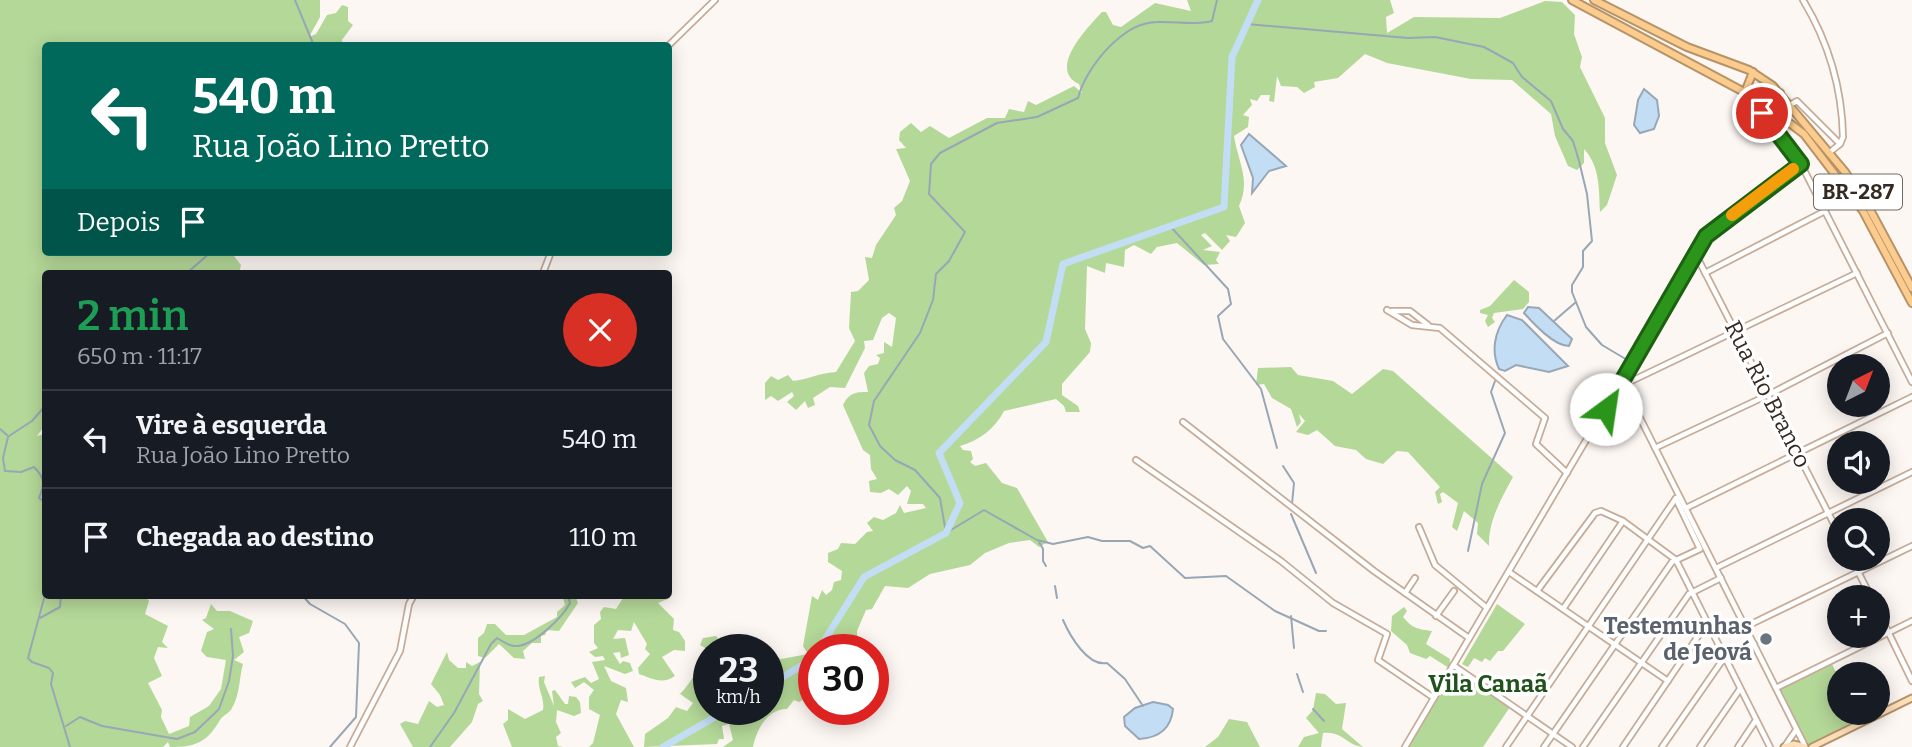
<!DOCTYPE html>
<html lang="pt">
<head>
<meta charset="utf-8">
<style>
  body { margin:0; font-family:Bitter,serif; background:#242831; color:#f1f3f6; height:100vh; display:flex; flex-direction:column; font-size:26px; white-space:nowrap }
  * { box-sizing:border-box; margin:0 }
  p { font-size:23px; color:#9ea1a6 }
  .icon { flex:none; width:38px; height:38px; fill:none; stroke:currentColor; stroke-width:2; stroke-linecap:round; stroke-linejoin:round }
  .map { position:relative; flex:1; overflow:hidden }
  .side { position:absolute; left:42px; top:270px; width:630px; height:329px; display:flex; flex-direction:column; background:#171b24; border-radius:7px; box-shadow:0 4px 18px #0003 }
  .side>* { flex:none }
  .hud { position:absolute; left:42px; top:42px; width:630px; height:214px; border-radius:7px; box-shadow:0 4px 18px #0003; background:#00695c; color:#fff; overflow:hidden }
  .needle { width:46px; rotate:42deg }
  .tools { position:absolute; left:1827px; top:354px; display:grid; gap:14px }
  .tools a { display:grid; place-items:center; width:63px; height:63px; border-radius:50%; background:#171b24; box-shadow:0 4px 18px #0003; font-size:35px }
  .speed { position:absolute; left:693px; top:634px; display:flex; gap:14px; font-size:35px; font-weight:700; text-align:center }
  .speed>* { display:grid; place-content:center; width:91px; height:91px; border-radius:50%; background:#171b24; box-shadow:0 4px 18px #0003; line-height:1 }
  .speed small { font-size:18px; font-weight:400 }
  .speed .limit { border:10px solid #d22; background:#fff; color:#111 }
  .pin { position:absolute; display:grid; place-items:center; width:60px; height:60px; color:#fff; margin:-30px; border:4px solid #fff; border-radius:50%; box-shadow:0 2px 7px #0007 }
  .me { position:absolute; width:77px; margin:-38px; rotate:31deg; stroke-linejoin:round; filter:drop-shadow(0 0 5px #0008) }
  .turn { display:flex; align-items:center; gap:24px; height:147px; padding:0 35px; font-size:32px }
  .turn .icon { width:91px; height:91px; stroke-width:2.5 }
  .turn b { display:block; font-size:49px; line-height:60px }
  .then { display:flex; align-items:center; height:66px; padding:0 35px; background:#0003; gap:14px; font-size:26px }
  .round { display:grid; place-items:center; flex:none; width:74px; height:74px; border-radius:37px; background:#242831 }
  .headline { display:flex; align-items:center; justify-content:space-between; height:119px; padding:0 35px }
  h1 { font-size:42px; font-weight:600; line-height:52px; color:#1e9e55 }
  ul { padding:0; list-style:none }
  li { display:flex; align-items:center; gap:21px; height:98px; padding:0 35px; border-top:2px solid #363941 }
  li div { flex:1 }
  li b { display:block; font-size:26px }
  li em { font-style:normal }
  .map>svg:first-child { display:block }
  .green { fill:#b4d898 }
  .water { fill:#c3ddf4; stroke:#98a7b5; stroke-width:2 }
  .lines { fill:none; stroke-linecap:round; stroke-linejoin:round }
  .stream { stroke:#98a7b5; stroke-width:2 }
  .river { stroke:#c3ddf4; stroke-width:7 }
  .minor-casing { stroke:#c6ac98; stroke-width:8 }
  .major-casing { stroke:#b69368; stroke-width:9 }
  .highway-casing { stroke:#b69368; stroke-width:10 }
  .minor { stroke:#fff; stroke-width:4.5 }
  .major { stroke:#fde0bb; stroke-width:5 }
  .highway { stroke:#fbcc8d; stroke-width:6 }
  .route-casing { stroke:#1c6011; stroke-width:18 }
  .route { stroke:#2b941a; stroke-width:12 }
  .slow { stroke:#f59e0b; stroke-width:12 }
  .worship-dot { fill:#6b7280; stroke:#fff; stroke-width:2.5 }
  .labels { text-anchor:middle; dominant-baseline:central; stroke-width:7; stroke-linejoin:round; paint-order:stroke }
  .shield { fill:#fff; stroke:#726a64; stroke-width:2 }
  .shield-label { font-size:21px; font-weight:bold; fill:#352a22 }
  .street-label { font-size:23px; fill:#352a22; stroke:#fff }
  .worship-label { font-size:23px; font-weight:bold; fill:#5b616d; stroke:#fff; text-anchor:end }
  .neighbourhood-label { font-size:24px; font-weight:bold; fill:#22521b; stroke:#fff }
</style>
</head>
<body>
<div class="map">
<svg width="1912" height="747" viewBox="0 0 1912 747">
  <rect width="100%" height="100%" fill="#fdf7f3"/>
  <g class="green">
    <path d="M 0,0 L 320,0 L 320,17 L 309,37 L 316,34 L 327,15 L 336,13 L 342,5 L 348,7 L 348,21 L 353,25 L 342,40 L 343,45 L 46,46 L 46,252 L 235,252 L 234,256 L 241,265 L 239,273 L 46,273 L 45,425 L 37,436 L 45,434 L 46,595 L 144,595 L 149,601 L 145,614 L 168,626 L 162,642 L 168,648 L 158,647 L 154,658 L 162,676 L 148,683 L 162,710 L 161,717 L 169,734 L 189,726 L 190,717 L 209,706 L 221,689 L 226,660 L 207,657 L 201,651 L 207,632 L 214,629 L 202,620 L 206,618 L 211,604 L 217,611 L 230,611 L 253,621 L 249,633 L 239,637 L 244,652 L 234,660 L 243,664 C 239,678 240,695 232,708 C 230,713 223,715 220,720 C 207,742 197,747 170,747 L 168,742 L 163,747 L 0,747 Z"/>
    <path d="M 1187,0 L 1390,0 L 1394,13 L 1386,17 L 1387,33 L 1414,17 L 1500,18 L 1545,1 L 1562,2 L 1575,15 L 1574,34 L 1582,57 L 1580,67 L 1605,118 L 1605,143 L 1617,175 L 1607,205 L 1600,212 C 1599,189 1600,166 1584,149 L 1584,163 L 1577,170 L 1568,166 L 1555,136 L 1551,114 L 1512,80 L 1471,79 L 1387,63 L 1365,54 L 1338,78 L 1314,82 L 1315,87 L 1304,93 L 1297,87 L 1281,86 L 1277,76 L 1274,102 L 1269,101 L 1270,95 L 1261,95 L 1257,101 L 1250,99 L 1252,105 L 1243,115 L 1249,117 L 1248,127 L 1234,136 C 1238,162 1251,180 1239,206 L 1245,223 L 1236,237 L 1226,235 L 1230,241 L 1222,250 L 1205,233 L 1201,235 L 1212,246 L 1203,250 L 1220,252 L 1216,260 L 1219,264 L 1204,265 L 1177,243 L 1157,247 L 1151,254 L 1134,245 L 1125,250 L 1124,267 L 1106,263 L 1105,273 L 1087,266 L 1085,329 L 1091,343 L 1090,352 L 1062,384 L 1062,395 L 1078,406 L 1080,412 L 1066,412 L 1064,406 L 1056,399 L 1004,411 C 995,429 978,441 960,446 L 963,450 L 971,451 L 973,459 L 970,462 L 975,466 L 986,463 L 1002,483 L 1017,488 L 1048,542 L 1039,547 L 1030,540 L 1009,543 L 985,553 L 970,565 L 930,574 L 908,588 L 885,586 L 872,609 L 866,610 L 857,631 L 858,649 L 814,649 L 814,694 L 799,702 L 794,700 L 787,709 C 768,709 757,728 753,747 L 723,747 L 733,740 L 729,724 L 722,726 L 724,739 L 719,739 L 717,744 L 644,747 L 645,734 L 668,718 L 676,707 L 687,711 L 693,703 L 680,694 C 692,682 701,664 705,648 L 700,645 L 703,638 L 716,636 L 726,648 L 709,649 L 709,709 L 768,709 L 768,653 L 781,659 L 808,654 L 803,646 L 812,596 L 818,600 L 822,590 L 826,595 L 832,590 L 834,582 L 841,580 L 842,571 L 828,562 L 828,553 L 838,549 L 841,543 L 855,544 L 867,532 L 873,531 L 867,523 L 874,517 L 883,520 L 896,513 L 900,505 L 904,513 L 926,508 L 923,504 L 907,504 L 911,491 L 907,486 L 898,495 L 889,489 L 881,493 L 870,492 L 869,481 L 877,479 L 871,469 L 870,455 L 863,450 L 843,405 C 849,393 855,392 868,392 L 864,373 L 869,366 L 878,364 L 880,358 L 876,355 L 884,353 L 884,342 L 892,347 L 896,318 L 889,313 L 882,318 L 873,340 L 864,341 L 865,348 L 845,388 L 830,387 L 813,398 L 815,405 L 808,408 L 805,401 L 796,410 L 787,402 L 794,396 L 792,392 L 778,401 L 771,396 L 765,400 L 765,383 L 771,376 L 778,380 L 788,375 L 793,381 C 807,380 818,373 836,372 L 855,341 L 849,328 L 851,292 L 858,291 L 869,280 L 865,257 L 872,258 L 876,245 L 896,215 L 894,208 L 902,201 L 910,181 L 896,149 L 906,148 L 899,140 L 900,132 L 911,123 L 921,132 L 930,126 L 949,138 L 987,118 L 1005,118 L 1009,109 L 1024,112 L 1028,101 L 1036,105 L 1074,86 L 1082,93 L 1079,84 C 1046,69 1090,25 1102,12 L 1106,12 L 1113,25 L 1121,27 L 1155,3 L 1191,11 Z"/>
    <polygon points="1514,280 1529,292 1529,302 1523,309 1494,313 1492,318 1495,322 1488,327 1485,321 1488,315 1480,313 1480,310 1490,306"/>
    <path d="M 1291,367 L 1298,375 L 1333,381 L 1352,394 L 1383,369 L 1393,371 L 1513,477 C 1501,499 1488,522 1489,546 L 1477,534 L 1478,523 L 1464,511 L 1457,531 L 1452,527 L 1458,503 L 1443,492 L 1440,494 L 1442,502 L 1438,504 L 1435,492 L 1440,487 L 1408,452 L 1397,451 L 1383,464 L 1366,459 L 1356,450 L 1335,446 L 1317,430 L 1308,435 L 1296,432 L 1305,421 L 1299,414 L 1301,422 L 1297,427 L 1291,409 L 1272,398 L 1264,384 L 1256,385 L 1258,368 Z"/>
    <path d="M 669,585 L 670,598 L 658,603 L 674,619 L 673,630 L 679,632 L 685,641 L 685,651 L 674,650 L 662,657 L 675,676 C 662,685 651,678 639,674 L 638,668 L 650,654 L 645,649 L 647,644 L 634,622 L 631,631 L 618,630 L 613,639 L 625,638 L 629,655 L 621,658 L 620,652 L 613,653 L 620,664 L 623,661 L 630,663 L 633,671 L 625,674 L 604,666 L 611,681 L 626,688 L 628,702 L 621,700 L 616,714 L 634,747 L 589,747 L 593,743 L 600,715 L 589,709 L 589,697 L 594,690 L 584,682 L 575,688 L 571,682 L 585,677 L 591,683 L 599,679 L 592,662 L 605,660 L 603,656 L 595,657 L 589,652 L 598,648 L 594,643 L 594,625 L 601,619 L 600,612 L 604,607 L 616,609 L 625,595 L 668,595 Z"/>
    <polygon points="562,595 575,595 578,603 559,631 547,630 545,635 541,636 541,643 532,643 523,651 525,659 514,658 499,644 485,658 478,656 478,638 484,633 487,624 495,624 506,635 524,635 557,617 557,612 565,605"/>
    <polygon points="1497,604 1525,624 1503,651 1498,651 1490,661 1485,658 1482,662 1474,658 1468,667 1462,664"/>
    <path d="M 1404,607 L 1407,611 L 1403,617 C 1413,629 1418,629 1432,631 L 1426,644 L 1450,659 L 1449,668 L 1430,656 L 1426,659 L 1410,653 L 1407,645 L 1391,631 L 1392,616 Z"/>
    <polygon points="447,652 449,660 458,668 466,668 466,662 472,666 480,662 479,694 483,701 478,704 472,722 450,747 413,747 400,724 405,721 418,724 429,701 437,707 444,705 440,695 431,684"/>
    <polygon points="1832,664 1839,679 1839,712 1856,712 1859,719 1807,745 1780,689"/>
    <polygon points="1454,670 1510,707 1483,747 1408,747"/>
    <path d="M 545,676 L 544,682 L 554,706 L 552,691 L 555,690 L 565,704 L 568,704 L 569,696 L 576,697 L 580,702 L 581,713 L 574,716 L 557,710 L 556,722 L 561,733 L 556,737 L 558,746 L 563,747 L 512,747 L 503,724 L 508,720 L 508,709 L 525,719 L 543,710 C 545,698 537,689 539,677 Z"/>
    <path d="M 1316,693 L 1325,694 L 1336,704 L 1346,703 L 1342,729 L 1363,747 C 1347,746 1343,731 1323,733 L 1321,747 L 1298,747 L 1304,737 L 1319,733 L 1306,718 L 1313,710 Z"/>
    <polygon points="1229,719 1247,722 1260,747 1205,747 1218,737"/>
  </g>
  <g class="water">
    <polygon points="1644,89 1657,100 1659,116 1654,129 1640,133 1634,125 1638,100"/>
    <polygon points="1249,134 1286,166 1269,171 1252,193 1253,178 1241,145"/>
    <path d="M 1528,307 L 1539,308 L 1572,339 L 1569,346 C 1554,346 1534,324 1524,313 Z"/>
    <path d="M 1507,315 L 1522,320 L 1568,366 L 1549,372 L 1516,365 L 1505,371 L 1499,369 C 1491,352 1494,332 1507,315 Z"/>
    <path d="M 1153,702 L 1168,705 L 1173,709 C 1171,729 1158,738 1139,739 L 1125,726 L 1124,717 L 1135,708 Z"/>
  </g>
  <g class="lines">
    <g class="stream">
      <polyline points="295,0 314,46"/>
      <path d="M 1217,0 L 1212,21 C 1192,26 1177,21 1157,22 C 1123,22 1086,67 1078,98 L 1037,117 L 997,123 L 940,153 L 931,164 L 929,194 L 965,232 L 949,261 L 936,274 L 933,300 L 920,333 L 874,401 L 869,425 L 880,446 L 895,460 L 915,470 L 940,498 L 946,533 L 984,510 L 1037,540 L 1053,544 L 1088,537 L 1102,541 L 1130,541 L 1143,548 L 1150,546 L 1185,578 L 1226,576 L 1275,611 L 1319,631 L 1326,631"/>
      <polyline points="1247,24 1408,38 1435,37 1484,47 1513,63 1522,77 1551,101 1563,129 1573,141 1579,161 1587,194 1592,241 1583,251 1583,267 1572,285 1572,292 1586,327 1602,345 1629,361"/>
      <polyline points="1170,226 1228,289 1231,304 1218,316 1223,339 1261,389 1277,448"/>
      <polyline points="187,273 211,252"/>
      <polyline points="1554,321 1576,302"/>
      <polyline points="0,429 7,435"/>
      <polyline points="9,436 32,421 46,405"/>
      <path d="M 8,437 L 3,458 L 5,471 L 21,472 L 34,467 C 45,478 45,484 39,498 L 46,503"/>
      <polyline points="1283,466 1294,483 1292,504"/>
      <polyline points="1291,514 1316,573"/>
      <polyline points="1039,542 1043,549 1043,561 1046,566"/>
      <polyline points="1468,551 1482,484 1505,433 1491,392 1495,381"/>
      <polyline points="1055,586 1057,598"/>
      <polyline points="46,591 28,658 32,662 49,668 53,673 51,684 70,747"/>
      <polyline points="302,595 310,604 345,624 359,643 356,717 330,747"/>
      <polyline points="1291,616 1294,648"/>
      <polyline points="40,618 60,607 61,595"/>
      <path d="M 1063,620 C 1070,636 1088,667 1107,663 L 1125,679 L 1143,706"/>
      <polyline points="1297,674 1303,692"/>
      <polyline points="1313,709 1324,721"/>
      <polyline points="66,726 80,717 102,726 177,739 195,732 219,709 229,681 233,656 231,629"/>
      <path d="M 430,747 L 454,713 L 491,644 L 497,638 C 504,642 510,647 518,646 C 535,644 562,618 570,603 L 568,595"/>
    </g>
    <g class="river">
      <polyline points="819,649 864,577 946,533 960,503 939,453 1046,342 1063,264 1224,207 1232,57 1258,0"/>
      <polyline points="768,686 814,658"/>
      <polyline points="663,747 729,709"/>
    </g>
    <defs>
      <g id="minor">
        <path d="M 1803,0 C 1829,43 1842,87 1843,137 L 1840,144 L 1830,152"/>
        <polyline points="668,46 715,0"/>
        <polyline points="1748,95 1801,164 1912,382"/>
        <polyline points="1790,105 1797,101 1840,144"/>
        <polyline points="1696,255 1839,534"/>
        <polyline points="543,273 551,252"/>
        <polyline points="1705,273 1825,211"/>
        <polyline points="1387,310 1412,325 1440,328 1545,418 1536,444 1567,473"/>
        <polyline points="1391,311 1410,311 1428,325"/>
        <polyline points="1620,386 1627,392 1805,746"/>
        <polyline points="1621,386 1857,273"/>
        <polyline points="1183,422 1374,571 1469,638"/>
        <polyline points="1655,448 1768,395 1888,333"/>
        <polyline points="1136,460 1281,561 1333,603 1387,634 1378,660 1434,698"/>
        <polyline points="1686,508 1912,397"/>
        <polyline points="1419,527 1435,565 1487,608"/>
        <polyline points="1851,558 1871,597"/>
        <polyline points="1716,568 1912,472"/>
        <polyline points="1509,572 1668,681"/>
        <polyline points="1537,591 1595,513 1601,511 1623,521 1676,560 1770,747"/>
        <polyline points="1405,593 1415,578"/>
        <polyline points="1563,609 1623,521"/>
        <polyline points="1878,611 1912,681"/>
        <polyline points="1436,616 1454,591"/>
        <polyline points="1745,627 1912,546"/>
        <polyline points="1453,665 1572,747"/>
        <polyline points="1776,688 1912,621"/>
        <polyline points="1785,746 1796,730"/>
        <polyline points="350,747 400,651 409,604 414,595"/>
        <polyline points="1405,747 1706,237 1801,164"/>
        <polyline points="1506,747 1676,498"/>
        <polyline points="1544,747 1672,562 1700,549 1676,499"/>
        <polyline points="1583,747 1689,594 1721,578"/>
        <polyline points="1623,747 1707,623"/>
        <polyline points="1662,747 1724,658 1754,644"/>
        <polyline points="1700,747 1740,689"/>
        <polyline points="1738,747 1756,720"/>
      </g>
      <g id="major">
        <polyline points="1784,747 1794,744 1805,747"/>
        <polyline points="1812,747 1912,698"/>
      </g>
      <g id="highway">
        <polyline points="1572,0 1759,100 1804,134 1863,211 1912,303"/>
        <polyline points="1594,0 1687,47 1749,70 1773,86 1845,172 1868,206 1912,288"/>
        <polyline points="1745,92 1753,72"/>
        <polyline points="1762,113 1773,104 1780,93"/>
        <polyline points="1774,126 1784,116"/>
      </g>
    </defs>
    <use href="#minor" class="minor-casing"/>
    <use href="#major" class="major-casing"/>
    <use href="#highway" class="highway-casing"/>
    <use href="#minor" class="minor"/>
    <use href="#major" class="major"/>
    <use href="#highway" class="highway"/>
  </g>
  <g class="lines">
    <defs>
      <polyline id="route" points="1606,409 1706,236 1801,164 1762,113"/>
    </defs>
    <use href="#route" class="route-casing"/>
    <use href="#route" class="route"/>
    <polyline class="slow" points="1732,215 1793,169"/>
  </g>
  <circle class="worship-dot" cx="1766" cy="639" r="7"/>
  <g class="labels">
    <rect class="shield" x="1814" y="174.5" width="88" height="35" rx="5"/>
    <g class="shield-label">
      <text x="1858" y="192">BR-287</text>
    </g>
    <g class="street-label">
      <text transform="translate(1768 394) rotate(63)">Rua Rio Branco</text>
    </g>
    <g class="worship-label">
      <text x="1752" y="626">Testemunhas<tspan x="1752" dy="26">de Jeová</tspan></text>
    </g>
    <g class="neighbourhood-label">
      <text x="1488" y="684">Vila Canaã</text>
    </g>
  </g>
</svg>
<div class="tools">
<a><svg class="needle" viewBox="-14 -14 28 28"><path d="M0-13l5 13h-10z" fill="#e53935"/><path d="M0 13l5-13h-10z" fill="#9ea1a6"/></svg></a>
<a><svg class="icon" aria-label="sound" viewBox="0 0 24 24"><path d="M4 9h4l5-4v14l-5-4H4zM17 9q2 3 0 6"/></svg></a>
<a><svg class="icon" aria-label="search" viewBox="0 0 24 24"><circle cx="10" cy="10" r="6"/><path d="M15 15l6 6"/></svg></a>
<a>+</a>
<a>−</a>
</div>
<div class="speed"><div>23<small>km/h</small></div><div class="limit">30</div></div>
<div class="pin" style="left:1762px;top:113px;background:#d93025"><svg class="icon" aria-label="arrive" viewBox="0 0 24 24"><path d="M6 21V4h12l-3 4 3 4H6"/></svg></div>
<svg class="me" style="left:1606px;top:409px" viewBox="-20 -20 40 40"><circle r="19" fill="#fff"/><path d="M0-13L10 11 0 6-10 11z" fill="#2b941a"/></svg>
<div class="hud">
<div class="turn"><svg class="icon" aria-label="left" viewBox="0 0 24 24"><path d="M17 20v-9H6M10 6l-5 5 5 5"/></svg><div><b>540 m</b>Rua João Lino Pretto</div></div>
<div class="then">Depois<svg class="icon" aria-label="arrive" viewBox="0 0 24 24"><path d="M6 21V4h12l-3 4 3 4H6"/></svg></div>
</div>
<section class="side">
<div class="headline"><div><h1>2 min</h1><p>650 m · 11:17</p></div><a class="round" style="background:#d93025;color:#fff"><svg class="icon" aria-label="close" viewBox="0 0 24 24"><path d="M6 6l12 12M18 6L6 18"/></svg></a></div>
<ul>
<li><svg class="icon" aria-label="left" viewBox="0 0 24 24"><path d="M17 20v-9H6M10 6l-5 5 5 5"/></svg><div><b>Vire à esquerda</b><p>Rua João Lino Pretto</p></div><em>540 m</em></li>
<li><svg class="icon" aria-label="arrive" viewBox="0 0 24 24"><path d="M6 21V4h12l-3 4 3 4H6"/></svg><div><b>Chegada ao destino</b></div><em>110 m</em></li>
</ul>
</section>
</div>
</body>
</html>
